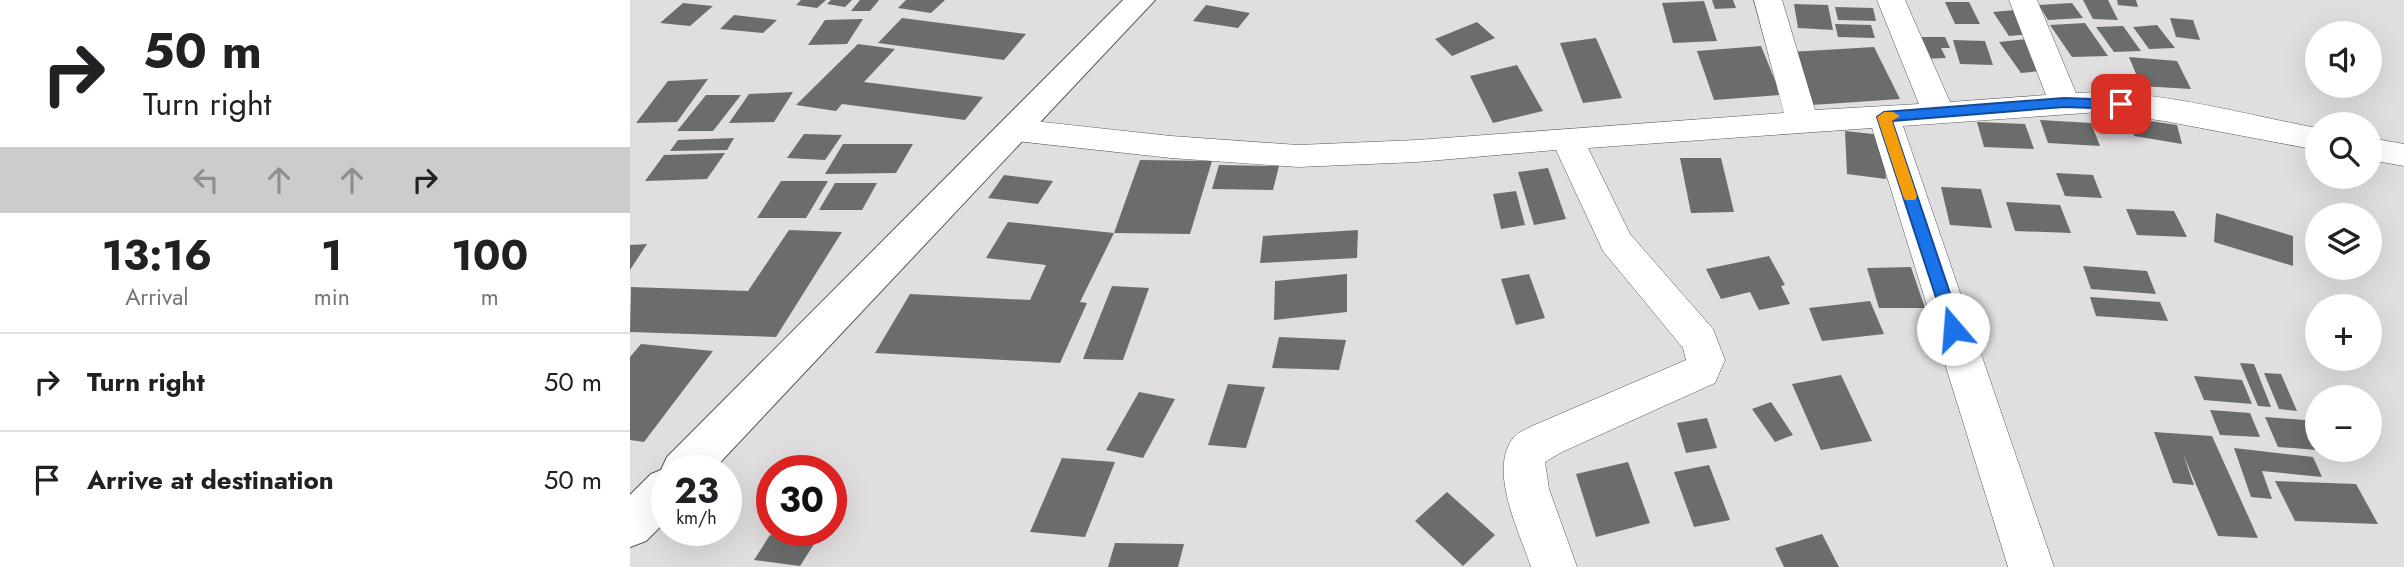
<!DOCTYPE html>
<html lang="en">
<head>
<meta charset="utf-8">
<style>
  body { margin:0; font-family:Jost,sans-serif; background:#f2f2f2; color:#202124; height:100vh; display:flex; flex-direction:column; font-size:26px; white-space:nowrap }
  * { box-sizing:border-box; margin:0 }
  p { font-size:23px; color:#757577 }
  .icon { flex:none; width:38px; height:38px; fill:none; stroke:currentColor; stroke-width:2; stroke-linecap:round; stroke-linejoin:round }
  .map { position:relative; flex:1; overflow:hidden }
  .details { display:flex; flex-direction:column; background:#fff; width:630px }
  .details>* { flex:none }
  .top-card { background:#fff; color:#202124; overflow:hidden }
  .controls { position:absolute; left:1675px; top:21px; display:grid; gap:14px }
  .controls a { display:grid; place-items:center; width:77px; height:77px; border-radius:50%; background:#fff; box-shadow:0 7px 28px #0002; font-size:35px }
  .speed { position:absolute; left:21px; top:455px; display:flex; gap:14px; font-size:35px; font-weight:700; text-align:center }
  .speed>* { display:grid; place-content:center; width:91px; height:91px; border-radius:50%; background:#fff; box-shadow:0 7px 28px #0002; line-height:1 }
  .speed small { font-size:18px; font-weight:400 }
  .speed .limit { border:10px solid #d22; background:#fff; color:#111 }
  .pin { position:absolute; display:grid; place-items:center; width:60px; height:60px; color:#fff; margin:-30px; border-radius:14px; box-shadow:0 4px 10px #0006 }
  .me { position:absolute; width:77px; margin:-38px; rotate:342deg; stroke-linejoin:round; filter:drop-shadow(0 0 5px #0008) }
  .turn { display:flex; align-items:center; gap:24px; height:147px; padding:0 28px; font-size:32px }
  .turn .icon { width:91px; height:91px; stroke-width:2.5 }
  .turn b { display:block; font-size:49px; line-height:60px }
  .lanes { display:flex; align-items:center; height:66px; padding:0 28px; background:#0003; justify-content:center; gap:35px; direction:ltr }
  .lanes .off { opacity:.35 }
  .eta { display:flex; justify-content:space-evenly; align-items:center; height:119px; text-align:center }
  .eta b { font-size:42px; font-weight:700; line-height:49px }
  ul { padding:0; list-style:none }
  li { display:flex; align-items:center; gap:21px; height:98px; padding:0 28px; border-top:2px solid #e0e0e0 }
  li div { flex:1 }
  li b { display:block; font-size:26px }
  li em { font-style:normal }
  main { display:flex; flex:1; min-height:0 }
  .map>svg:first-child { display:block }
  .building { fill:#6a6d6b }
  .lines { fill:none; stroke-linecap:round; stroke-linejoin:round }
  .street-casing { stroke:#585657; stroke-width:1 }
  .secondary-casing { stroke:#585657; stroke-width:2 }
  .street { fill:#fff; fill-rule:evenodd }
  .secondary { fill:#fff; fill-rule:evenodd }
  .route { fill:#1a73e8; stroke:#114b97; stroke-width:2 }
  .slow { fill:#f59e0b }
</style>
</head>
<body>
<main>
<section class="details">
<div class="top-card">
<div class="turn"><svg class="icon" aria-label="right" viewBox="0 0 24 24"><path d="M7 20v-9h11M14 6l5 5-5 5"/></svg><div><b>50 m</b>Turn right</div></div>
<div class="lanes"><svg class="icon off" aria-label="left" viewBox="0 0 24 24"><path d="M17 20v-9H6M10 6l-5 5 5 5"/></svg><svg class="icon off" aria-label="ahead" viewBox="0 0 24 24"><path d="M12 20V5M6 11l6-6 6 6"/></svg><svg class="icon off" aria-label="ahead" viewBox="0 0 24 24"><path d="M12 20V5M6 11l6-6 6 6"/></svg><svg class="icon" aria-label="right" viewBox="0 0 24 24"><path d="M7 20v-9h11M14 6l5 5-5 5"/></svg></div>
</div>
<div class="eta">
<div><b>13:16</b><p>Arrival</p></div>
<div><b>1</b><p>min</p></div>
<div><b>100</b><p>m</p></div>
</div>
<ul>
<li><svg class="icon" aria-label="right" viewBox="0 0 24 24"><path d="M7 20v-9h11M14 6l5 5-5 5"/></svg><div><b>Turn right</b></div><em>50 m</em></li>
<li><svg class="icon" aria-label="arrive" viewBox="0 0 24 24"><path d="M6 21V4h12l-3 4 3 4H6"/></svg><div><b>Arrive at destination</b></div><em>50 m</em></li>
</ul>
</section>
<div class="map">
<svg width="1774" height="567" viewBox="0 0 1774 567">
  <rect width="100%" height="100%" fill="#e1dee0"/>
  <g class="building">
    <polygon points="171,0 196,0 187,8 166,5"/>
    <polygon points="201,0 222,0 215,7 197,4"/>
    <polygon points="230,0 249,0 240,11 221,11"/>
    <polygon points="276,0 315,0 301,13 268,8"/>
    <polygon points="1082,0 1103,0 1106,8 1085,9"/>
    <polygon points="1453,0 1478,0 1488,20 1463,19"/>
    <polygon points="1487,0 1506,0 1508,7 1488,5"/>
    <polygon points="1074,1 1087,41 1043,43 1032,3"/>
    <polygon points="1315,2 1339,2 1350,24 1325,24"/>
    <polygon points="53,3 83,6 60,26 30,23"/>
    <polygon points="1442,3 1453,18 1418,20 1409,5"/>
    <polygon points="1164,4 1198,5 1203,30 1168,28"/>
    <polygon points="576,5 620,13 608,28 563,21"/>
    <polygon points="1205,7 1243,8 1246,21 1208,20"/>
    <polygon points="1385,10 1403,34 1379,36 1363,12"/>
    <polygon points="104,15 147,20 133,33 90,29"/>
    <polygon points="272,18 396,34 374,60 248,43"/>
    <polygon points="1540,18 1563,20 1570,40 1546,37"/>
    <polygon points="233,19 217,44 178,45 195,20"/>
    <polygon points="847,22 865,38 822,56 805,39"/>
    <polygon points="1455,23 1478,56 1442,57 1420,25"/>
    <polygon points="1205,24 1241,25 1245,38 1208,37"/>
    <polygon points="1527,25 1545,48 1519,49 1503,27"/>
    <polygon points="1493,26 1511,51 1484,52 1466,27"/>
    <polygon points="1282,37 1315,37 1320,48 1311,48 1316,58 1293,59"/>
    <polygon points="966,38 992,98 953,103 930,43"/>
    <polygon points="1397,39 1420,70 1391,73 1369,42"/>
    <polygon points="1323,40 1355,41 1363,65 1330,64"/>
    <polygon points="228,44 265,49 234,82 353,97 335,120 212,104 206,111 166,105"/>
    <polygon points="1131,46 1151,95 1084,100 1067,51"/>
    <polygon points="1244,47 1270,99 1182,105 1160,52"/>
    <polygon points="1499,57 1547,61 1561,89 1511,86"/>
    <polygon points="887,65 913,111 863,123 840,76"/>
    <polygon points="78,79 47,122 6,123 38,81"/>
    <polygon points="163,92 144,122 99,123 119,94"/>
    <polygon points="76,95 111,95 83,131 47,131"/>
    <polygon points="1500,118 1547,125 1552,144 1504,136"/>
    <polygon points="1410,120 1461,123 1470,146 1418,143"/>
    <polygon points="1347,122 1395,124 1404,149 1354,147"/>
    <polygon points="1215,131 1252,135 1256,179 1217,174"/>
    <polygon points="174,134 212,135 195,160 157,158"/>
    <polygon points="104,138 97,150 40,151 48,140"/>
    <polygon points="213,144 283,144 266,173 195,174"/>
    <polygon points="95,153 77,179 15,181 34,155"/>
    <polygon points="1050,158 1091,158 1104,212 1061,213"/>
    <polygon points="510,160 582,161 560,234 484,233"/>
    <polygon points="589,165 649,166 643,190 582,189"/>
    <polygon points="918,168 936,219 904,225 888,172"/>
    <polygon points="1426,173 1463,175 1472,198 1435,196"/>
    <polygon points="374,175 423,181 408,204 358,198"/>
    <polygon points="151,181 198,181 176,218 127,218"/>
    <polygon points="205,183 247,183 232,210 189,210"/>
    <polygon points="1311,187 1351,189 1362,228 1320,225"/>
    <polygon points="886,191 895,225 871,229 863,194"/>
    <polygon points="1376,202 1430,205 1441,233 1385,231"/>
    <polygon points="1496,209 1544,211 1557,237 1507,235"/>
    <polygon points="1586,213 1663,236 1663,266 1584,242"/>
    <polygon points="378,222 484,233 450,302 457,303 430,363 245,353 280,294 400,300 416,265 356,258"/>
    <polygon points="159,230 212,232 146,337 0,332 1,287 118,291"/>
    <polygon points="728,230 727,258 630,263 633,236"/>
    <polygon points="17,244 0,270 0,245"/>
    <polygon points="1139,256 1155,285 1151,286 1160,304 1129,310 1120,292 1091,299 1076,269"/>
    <polygon points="1453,266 1517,271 1526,294 1461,289"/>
    <polygon points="1281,267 1295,308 1249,308 1237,268"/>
    <polygon points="717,274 717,312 644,320 645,281"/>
    <polygon points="899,274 915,318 886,325 871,279"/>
    <polygon points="482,286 519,288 493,360 453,359"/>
    <polygon points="1460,297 1530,302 1538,321 1466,316"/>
    <polygon points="1240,301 1254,334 1192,341 1179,308"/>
    <polygon points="649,337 716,340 709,370 642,368"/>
    <polygon points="11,344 83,351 14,442 0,440 0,357"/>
    <polygon points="1610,363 1624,364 1641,407 1628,406"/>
    <polygon points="1634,373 1651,374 1667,411 1649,409"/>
    <polygon points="1211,375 1242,441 1191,450 1162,384"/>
    <polygon points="1564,376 1612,380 1622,404 1574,400"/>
    <polygon points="598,384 635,387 616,448 578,445"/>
    <polygon points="509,392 545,399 513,458 476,450"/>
    <polygon points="1141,402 1163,435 1145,442 1122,409"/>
    <polygon points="1580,410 1620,413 1630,437 1590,435"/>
    <polygon points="1635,417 1687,421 1687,450 1648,447"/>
    <polygon points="1077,418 1087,448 1056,453 1047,423"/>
    <polygon points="1524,432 1582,436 1628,538 1588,536 1553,454 1564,485 1543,483"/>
    <polygon points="1604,448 1683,457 1692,477 1632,471 1642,499 1621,497"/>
    <polygon points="432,458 485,462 455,537 400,532"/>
    <polygon points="998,462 1020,523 966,537 946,474"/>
    <polygon points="1079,465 1100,520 1064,527 1044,472"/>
    <polygon points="1645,481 1726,484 1748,524 1665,521"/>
    <polygon points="817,492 865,535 833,566 785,521"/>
    <polygon points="1192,534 1209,567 1154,567 1145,548"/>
    <polygon points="140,535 186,541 170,566 124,560"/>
    <polygon points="485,543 554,544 548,567 478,567"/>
  </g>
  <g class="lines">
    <defs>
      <g id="street">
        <path d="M 1124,0 L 1152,0 L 1185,110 L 1289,104 L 1247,0 L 1275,0 L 1320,102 L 1416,95 L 1379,0 L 1407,0 L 1446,93 C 1521,88 1612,114 1687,128 L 1687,150 L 1534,121 L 1470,112 L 1273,126 L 1424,567 L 1378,567 L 1242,128 L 958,148 L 1000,234 L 1083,329 L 1095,360 L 1085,383 L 932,452 L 915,462 L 919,489 L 947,567 L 901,567 C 890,533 857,469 884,437 C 888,432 897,429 902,426 L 1056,360 L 1053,348 L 973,251 L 926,150 L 787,162 L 668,167 L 541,158 L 385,141 L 374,138 L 369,130 L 374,122 L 385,119 L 541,136 L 668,145 L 787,140 L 1154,113 Z"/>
        <polygon points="1740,138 1774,144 1774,166 1740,160"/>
      </g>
      <polygon id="secondary" points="493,0 525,0 82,471 37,471 37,520 16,541 0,547 0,495 21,474 31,470 37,457"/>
    </defs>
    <use href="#street" class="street-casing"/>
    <use href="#secondary" class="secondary-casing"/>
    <use href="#street" class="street"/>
    <use href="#secondary" class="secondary"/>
  </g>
  <polygon class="route" points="1434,98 1491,100 1498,104 1491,109 1434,107 1262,121 1332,329 1329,334 1318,334 1247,117 1254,112"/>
  <polygon class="slow" points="1254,112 1263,112 1270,116 1262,121 1287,196 1285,200 1275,200 1273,196 1247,117"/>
</svg>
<div class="controls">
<a><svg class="icon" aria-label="sound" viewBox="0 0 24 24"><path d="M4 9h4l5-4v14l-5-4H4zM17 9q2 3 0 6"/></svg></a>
<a><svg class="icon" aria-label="search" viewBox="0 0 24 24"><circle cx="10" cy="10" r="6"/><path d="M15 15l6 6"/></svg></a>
<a><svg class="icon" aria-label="layers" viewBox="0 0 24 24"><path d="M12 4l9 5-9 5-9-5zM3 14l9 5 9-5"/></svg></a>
<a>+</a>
<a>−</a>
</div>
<div class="speed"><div>23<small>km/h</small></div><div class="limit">30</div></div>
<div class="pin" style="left:1491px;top:104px;background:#d93025"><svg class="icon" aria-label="arrive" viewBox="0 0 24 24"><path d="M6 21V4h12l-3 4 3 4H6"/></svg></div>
<svg class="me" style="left:1323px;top:329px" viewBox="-20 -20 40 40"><circle r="19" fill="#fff"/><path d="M0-13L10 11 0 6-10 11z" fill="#1a73e8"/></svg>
</div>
</main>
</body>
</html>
